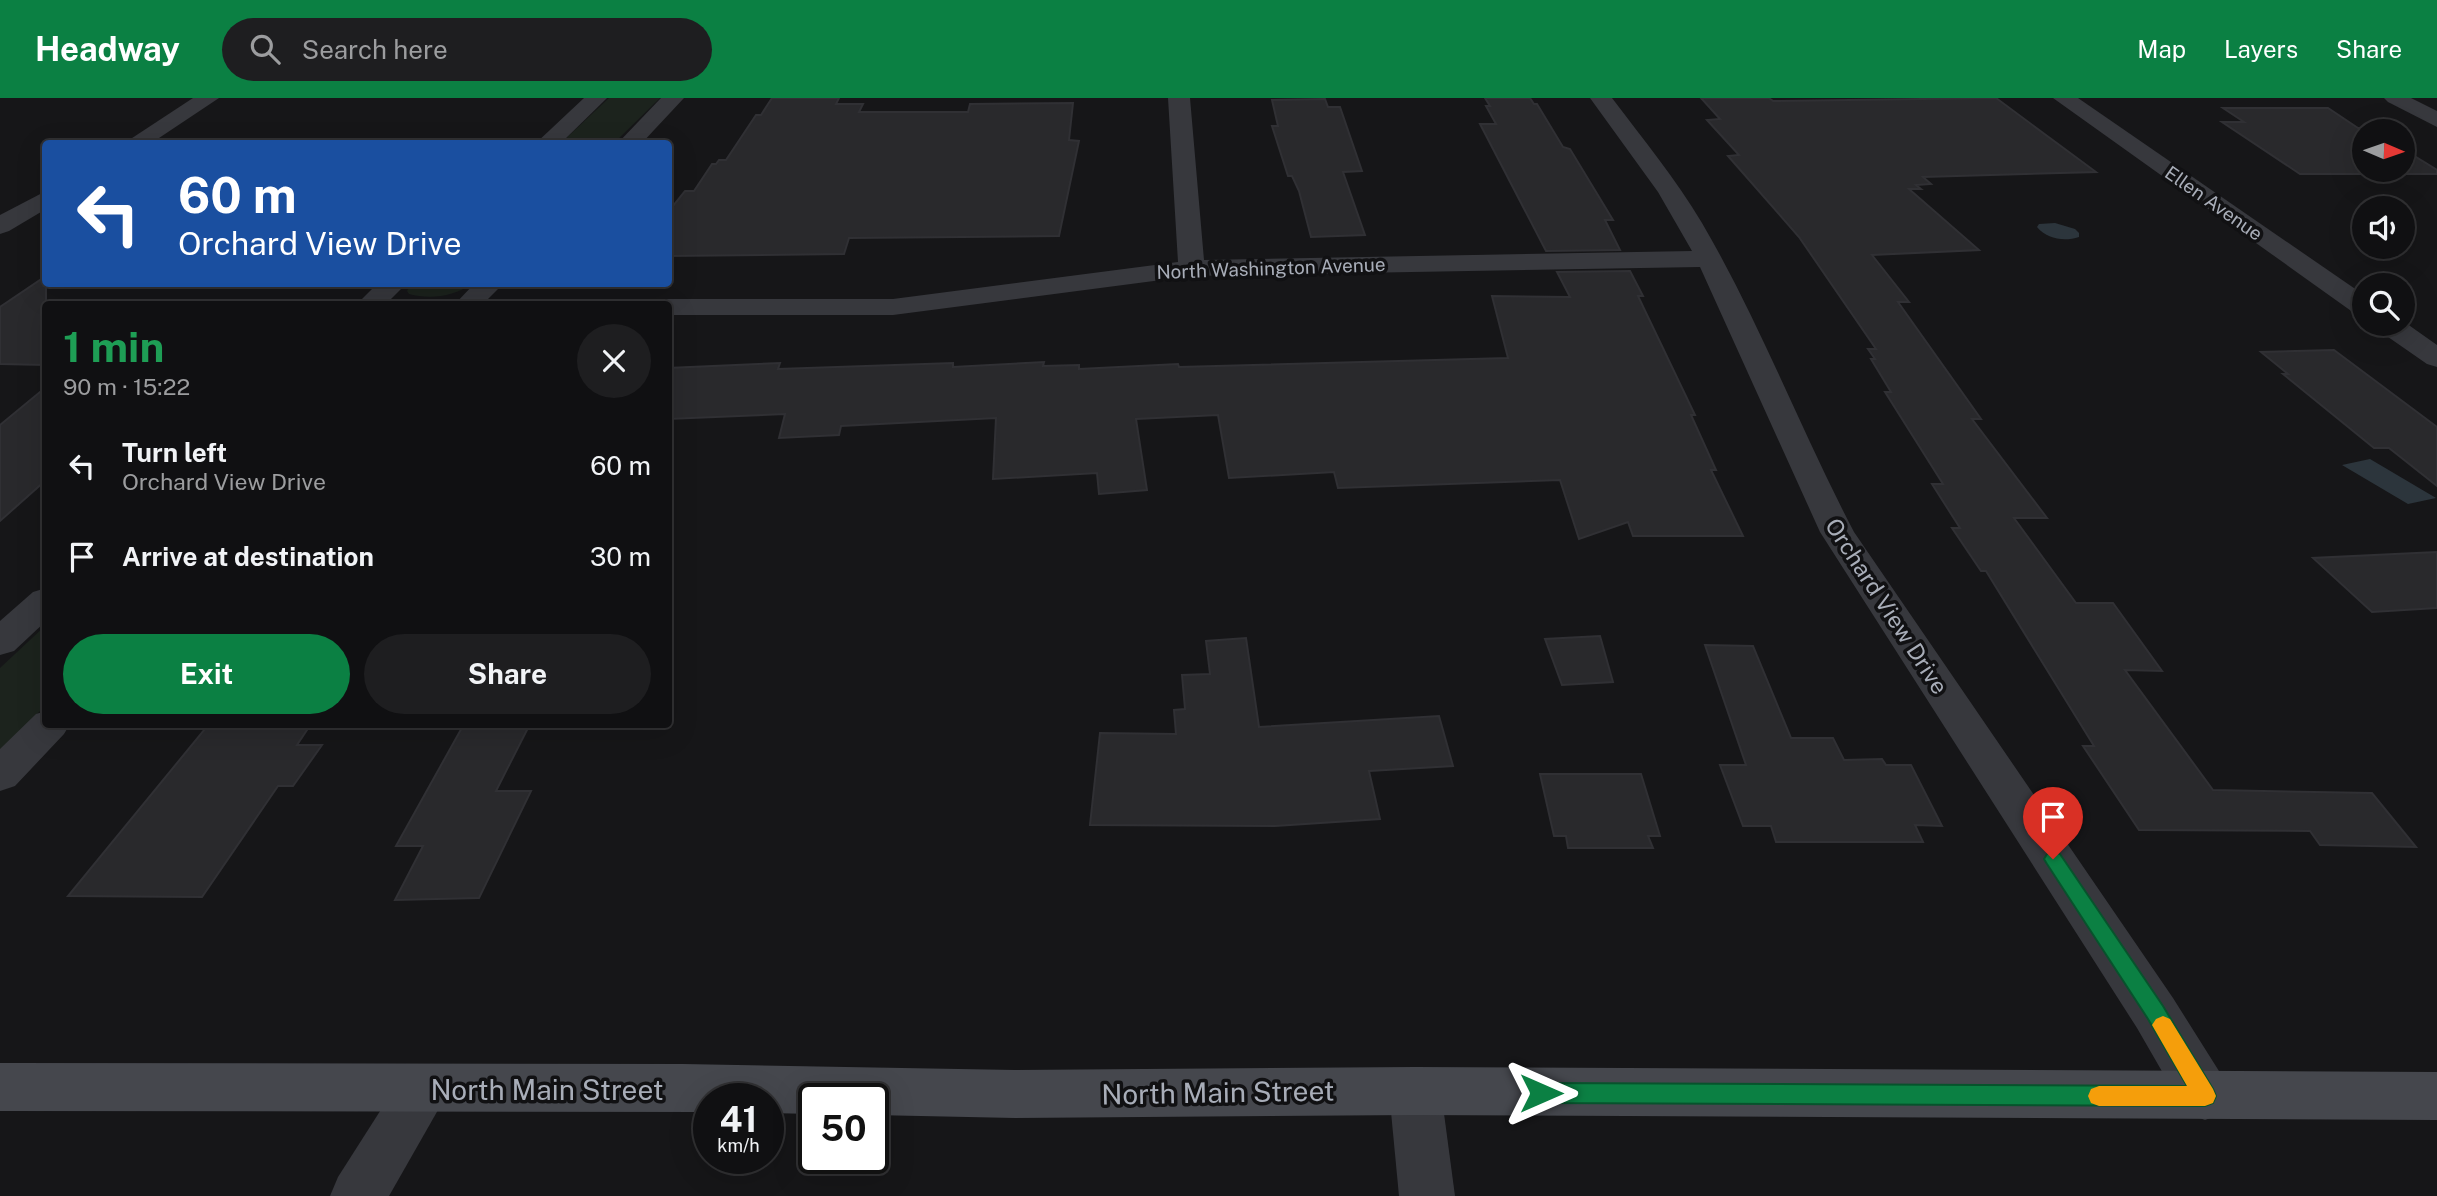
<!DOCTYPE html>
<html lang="en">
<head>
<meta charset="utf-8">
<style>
  body { margin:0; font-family:"Public Sans",sans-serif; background:#1e1e20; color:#f1f3f6; height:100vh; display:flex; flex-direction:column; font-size:26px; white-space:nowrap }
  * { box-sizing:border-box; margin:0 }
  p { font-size:23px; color:#9c9d9f }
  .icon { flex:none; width:38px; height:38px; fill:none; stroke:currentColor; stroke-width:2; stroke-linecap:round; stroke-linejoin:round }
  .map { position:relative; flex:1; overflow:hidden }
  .drawer { position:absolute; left:42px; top:203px; width:630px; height:427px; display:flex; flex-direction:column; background:#101012; border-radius:7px; box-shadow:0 7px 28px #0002,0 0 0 2px #303032 }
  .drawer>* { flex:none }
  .guide { position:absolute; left:42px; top:42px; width:630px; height:147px; border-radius:7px; box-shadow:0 7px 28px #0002,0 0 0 2px #303032; background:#1a4fa0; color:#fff; overflow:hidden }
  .needle { width:46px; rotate:92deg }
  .controls { position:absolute; left:2352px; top:21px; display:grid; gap:14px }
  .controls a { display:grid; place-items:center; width:63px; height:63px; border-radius:50%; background:#101012; box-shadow:0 7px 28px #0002,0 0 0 2px #303032; font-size:35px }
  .speed { position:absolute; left:693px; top:985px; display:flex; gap:14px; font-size:35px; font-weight:700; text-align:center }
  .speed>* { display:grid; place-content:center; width:91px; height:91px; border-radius:50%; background:#101012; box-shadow:0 7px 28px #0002,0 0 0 2px #303032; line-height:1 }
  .speed small { font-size:18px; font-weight:400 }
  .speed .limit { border:4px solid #111; border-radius:10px; background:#fff; color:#111 }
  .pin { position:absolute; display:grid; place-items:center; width:60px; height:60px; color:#fff; margin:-72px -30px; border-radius:50% 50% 50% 0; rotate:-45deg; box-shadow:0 0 7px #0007 }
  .pin .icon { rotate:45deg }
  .me { position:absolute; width:77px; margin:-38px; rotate:90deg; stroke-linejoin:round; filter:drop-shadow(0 0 5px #0008) }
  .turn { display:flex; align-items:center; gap:24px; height:147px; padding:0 21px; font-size:32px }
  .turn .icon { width:91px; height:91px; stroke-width:2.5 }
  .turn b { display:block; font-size:49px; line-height:60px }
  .round { display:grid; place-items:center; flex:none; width:74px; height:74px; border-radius:37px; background:#1e1e20 }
  .summary { display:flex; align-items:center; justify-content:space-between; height:119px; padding:0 21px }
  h1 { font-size:42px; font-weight:700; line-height:52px; color:#1e9e55 }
  .primary-button { display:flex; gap:14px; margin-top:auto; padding:14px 21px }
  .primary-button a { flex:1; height:80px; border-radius:42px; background:#0b8043; color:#fff; font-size:28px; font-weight:700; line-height:80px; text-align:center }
  .primary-button a+a { background:#1e1e20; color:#f1f3f6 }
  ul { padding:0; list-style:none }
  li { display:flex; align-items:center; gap:21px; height:91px; padding:0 21px }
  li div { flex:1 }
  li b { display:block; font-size:26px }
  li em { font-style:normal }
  header { display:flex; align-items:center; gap:42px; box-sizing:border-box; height:98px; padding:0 35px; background:#0b8043; color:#fff }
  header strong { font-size:33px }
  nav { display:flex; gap:38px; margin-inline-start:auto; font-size:24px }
  .search { width:490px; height:63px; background:#1e1e20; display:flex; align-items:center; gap:18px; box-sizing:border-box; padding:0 24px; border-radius:38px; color:#9c9d9f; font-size:26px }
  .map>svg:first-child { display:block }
  .green { fill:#1c231d }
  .water { fill:#2c353c }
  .building { fill:#29292c; stroke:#303034; stroke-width:2 }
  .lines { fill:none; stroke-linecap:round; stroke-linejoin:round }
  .minor { fill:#37383d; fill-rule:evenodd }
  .secondary { fill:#45474d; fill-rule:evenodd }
  .route { fill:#0b8043; stroke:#07532c; stroke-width:2 }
  .slow { fill:#f59e0b }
  .labels { text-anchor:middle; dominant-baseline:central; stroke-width:7; stroke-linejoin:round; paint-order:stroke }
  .far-street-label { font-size:19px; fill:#a8adb8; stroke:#111113 }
  .street-label { font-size:23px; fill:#a8adb8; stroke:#111113 }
  .near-street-label { font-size:28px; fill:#a8adb8; stroke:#111113 }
</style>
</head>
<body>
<header>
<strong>Headway</strong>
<div class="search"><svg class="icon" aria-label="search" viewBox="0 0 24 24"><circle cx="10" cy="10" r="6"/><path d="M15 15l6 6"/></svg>Search here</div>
<nav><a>Map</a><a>Layers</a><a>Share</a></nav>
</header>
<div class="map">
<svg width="2437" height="1098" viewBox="0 0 2437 1098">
  <rect width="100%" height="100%" fill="#161618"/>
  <g class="green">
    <polygon points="609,0 660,0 614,45 560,46"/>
    <path d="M 411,186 L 472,186 C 454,198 431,202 409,196 L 407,193 Z"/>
    <polygon points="45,528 45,608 0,653 0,570"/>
  </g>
  <g class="water">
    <path d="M 2055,125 L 2075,131 L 2079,135 L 2079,139 C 2064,144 2047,141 2037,129 L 2039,126 Z"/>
    <polygon points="2370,361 2436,400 2408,406 2342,367"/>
  </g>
  <g class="building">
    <polygon points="772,0 839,0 836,6 863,6 859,14 968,14 970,6 1073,5 1069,42 1079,43 1059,138 849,140 844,156 668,158 668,114 685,93 694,93 712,66 716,66 719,62 726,62 756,17 761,17"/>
    <polygon points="1485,0 1530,0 1534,6 1537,6 1563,49 1570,51 1613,122 1605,122 1620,152 1546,153 1480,26 1496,26 1486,8 1490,8"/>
    <polygon points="1701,0 1769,0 1773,3 1996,0 2096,74 1923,79 1931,86 1916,87 1921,91 1909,91 1979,152 1872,157 1909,204 1898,204 1981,321 1972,321 2047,420 2014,420 2076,505 2113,505 2162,573 2125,572 2213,692 2372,695 2416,749 2320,747 2310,733 2139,732 2083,648 2094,648 1986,473 1981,473 1952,430 1960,430 1932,386 1943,386 1885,294 1891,294 1871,261 1875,261 1868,251 1876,251 1799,139 1728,58 1739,57 1707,22 1720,21"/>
    <polygon points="1325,1 1328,9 1340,9 1362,73 1343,74 1365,137 1311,139 1299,93 1292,78 1288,78 1272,28 1278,28 1272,2"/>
    <polygon points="2223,10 2328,10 2358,30 2367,30 2373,33 2364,33 2364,72 2403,72 2403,51 2437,72 2437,76 2300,76 2222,24 2244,24"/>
    <polygon points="1630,173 1643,198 1638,198 1695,317 1691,317 1716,372 1711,372 1743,438 1633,438 1628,424 1579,441 1560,382 1338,390 1334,374 1229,380 1218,317 1136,321 1147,392 1099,396 1097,375 993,381 996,320 841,328 839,337 779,340 785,316 668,321 668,270 780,265 778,271 953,265 953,269 1044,264 1043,268 1079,267 1079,271 1178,266 1179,269 1508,260 1492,198 1570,199 1557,174"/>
    <polygon points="46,178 46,267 0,266 0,209"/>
    <polygon points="2334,252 2437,329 2437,388 2389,350 2374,350 2283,276 2288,276 2261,254"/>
    <polygon points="46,289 46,382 0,423 0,327"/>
    <polygon points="2437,454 2437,510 2372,514 2313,460"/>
    <polygon points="1600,538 1613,584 1562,587 1545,541"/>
    <polygon points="1246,540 1259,629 1439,618 1453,668 1369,673 1380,721 1275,728 1090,727 1100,635 1176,636 1174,612 1185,611 1182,577 1210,576 1206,543"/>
    <polygon points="1705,547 1753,548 1791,640 1833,640 1844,662 1882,661 1886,667 1911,667 1942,728 1915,727 1923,744 1776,744 1771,728 1743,728 1720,667 1746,667"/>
    <polygon points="209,626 311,626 297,647 322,647 293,688 278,688 202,799 68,798"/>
    <polygon points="464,626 530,626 496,693 531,693 479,800 395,802 423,748 396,748"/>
    <polygon points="1540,676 1641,676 1660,738 1648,738 1653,750 1568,750 1566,738 1554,738"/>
  </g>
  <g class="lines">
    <g class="minor">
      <polygon points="193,0 219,0 150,46 123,46"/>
      <polygon points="584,0 607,0 560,46 535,46"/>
      <polygon points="661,0 684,0 641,46 617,46"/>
      <path d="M 1168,0 L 1190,0 L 1204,162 L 1692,153 L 1658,94 L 1590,0 L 1612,0 C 1643,41 1676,81 1702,125 C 1760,224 1801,333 1854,434 L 2173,900 L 2224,981 L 2231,998 L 2224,1015 L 2205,1022 L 2186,1015 L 2137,930 L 1820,434 L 1700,169 L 1192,178 L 893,217 L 668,217 L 668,206 L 656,206 L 668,201 L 893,201 L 1178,164 Z"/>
      <polygon points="2053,0 2078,0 2364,197 2364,217 2354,215"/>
      <polygon points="2384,0 2411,0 2437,13 2437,29 2388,4"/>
      <polygon points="46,93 46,111 9,133 0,136 0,117"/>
      <polygon points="377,186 406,186 386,206 357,206"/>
      <polygon points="474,186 503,186 483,206 455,206"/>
      <polygon points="2403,223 2437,247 2437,269 2427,266 2378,232 2374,226 2403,226"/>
      <polygon points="46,490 46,523 14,553 0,557 0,523 33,494"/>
      <polygon points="46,613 46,626 70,626 64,636 15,688 0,693 0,651 36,616"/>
      <polygon points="424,967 443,974 450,991 389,1098 330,1098 338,1079 405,974"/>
      <polygon points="1415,969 1434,976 1441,993 1455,1098 1399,1098 1389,993 1396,976"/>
    </g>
    <polygon class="secondary" points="0,965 683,966 1015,972 1415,969 2437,974 2437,1022 1415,1017 1015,1020 873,1017 873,1001 814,1001 814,1016 768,1015 768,1001 709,1001 709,1014 0,1013"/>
  </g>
  <polygon class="route" points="2053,753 2060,756 2163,908 2213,991 2216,998 2213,1005 2205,1008 1541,1005 1533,1002 1530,995 1533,988 1541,985 2187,988 2148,921 2047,766 2044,761 2047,756"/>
  <polygon class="slow" points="2163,918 2170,921 2213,991 2216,998 2213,1005 2205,1008 2099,1008 2091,1005 2088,998 2091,991 2099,988 2187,988 2152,927 2156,921"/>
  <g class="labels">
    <g class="far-street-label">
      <text transform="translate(2214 105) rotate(35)">Ellen Avenue</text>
      <text transform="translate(1271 170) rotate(-2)">North Washington Avenue</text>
    </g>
    <g class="street-label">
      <text transform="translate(1887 508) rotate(57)">Orchard View Drive</text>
    </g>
    <g class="near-street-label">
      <text x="547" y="991">North Main Street</text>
      <text transform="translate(1218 994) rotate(-1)">North Main Street</text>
    </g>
  </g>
</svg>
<div class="controls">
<a><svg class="needle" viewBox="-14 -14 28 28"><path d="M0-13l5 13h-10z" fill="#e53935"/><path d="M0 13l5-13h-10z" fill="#9c9d9f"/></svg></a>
<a><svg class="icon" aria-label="sound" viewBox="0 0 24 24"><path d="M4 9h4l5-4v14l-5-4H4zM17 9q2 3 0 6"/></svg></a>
<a><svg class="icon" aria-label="search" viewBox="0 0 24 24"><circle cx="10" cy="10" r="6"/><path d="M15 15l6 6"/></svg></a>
</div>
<div class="speed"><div>41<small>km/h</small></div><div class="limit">50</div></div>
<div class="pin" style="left:2053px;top:761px;background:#d93025"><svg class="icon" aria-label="arrive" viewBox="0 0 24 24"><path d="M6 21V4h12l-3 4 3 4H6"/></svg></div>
<svg class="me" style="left:1541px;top:995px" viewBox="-20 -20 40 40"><path d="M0-17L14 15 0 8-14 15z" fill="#0b8043" stroke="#fff" stroke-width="4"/></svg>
<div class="guide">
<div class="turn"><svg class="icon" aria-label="left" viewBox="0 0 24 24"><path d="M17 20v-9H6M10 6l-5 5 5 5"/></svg><div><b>60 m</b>Orchard View Drive</div></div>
</div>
<section class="drawer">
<div class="summary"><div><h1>1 min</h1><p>90 m · 15:22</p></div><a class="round"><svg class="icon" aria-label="close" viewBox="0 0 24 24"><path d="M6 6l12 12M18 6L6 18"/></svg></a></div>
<ul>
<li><svg class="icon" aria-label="left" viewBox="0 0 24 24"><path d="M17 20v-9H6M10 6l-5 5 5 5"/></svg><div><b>Turn left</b><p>Orchard View Drive</p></div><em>60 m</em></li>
<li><svg class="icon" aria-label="arrive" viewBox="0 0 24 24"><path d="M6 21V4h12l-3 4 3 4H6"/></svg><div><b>Arrive at destination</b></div><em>30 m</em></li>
</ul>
<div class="primary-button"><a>Exit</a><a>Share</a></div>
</section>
</div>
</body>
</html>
